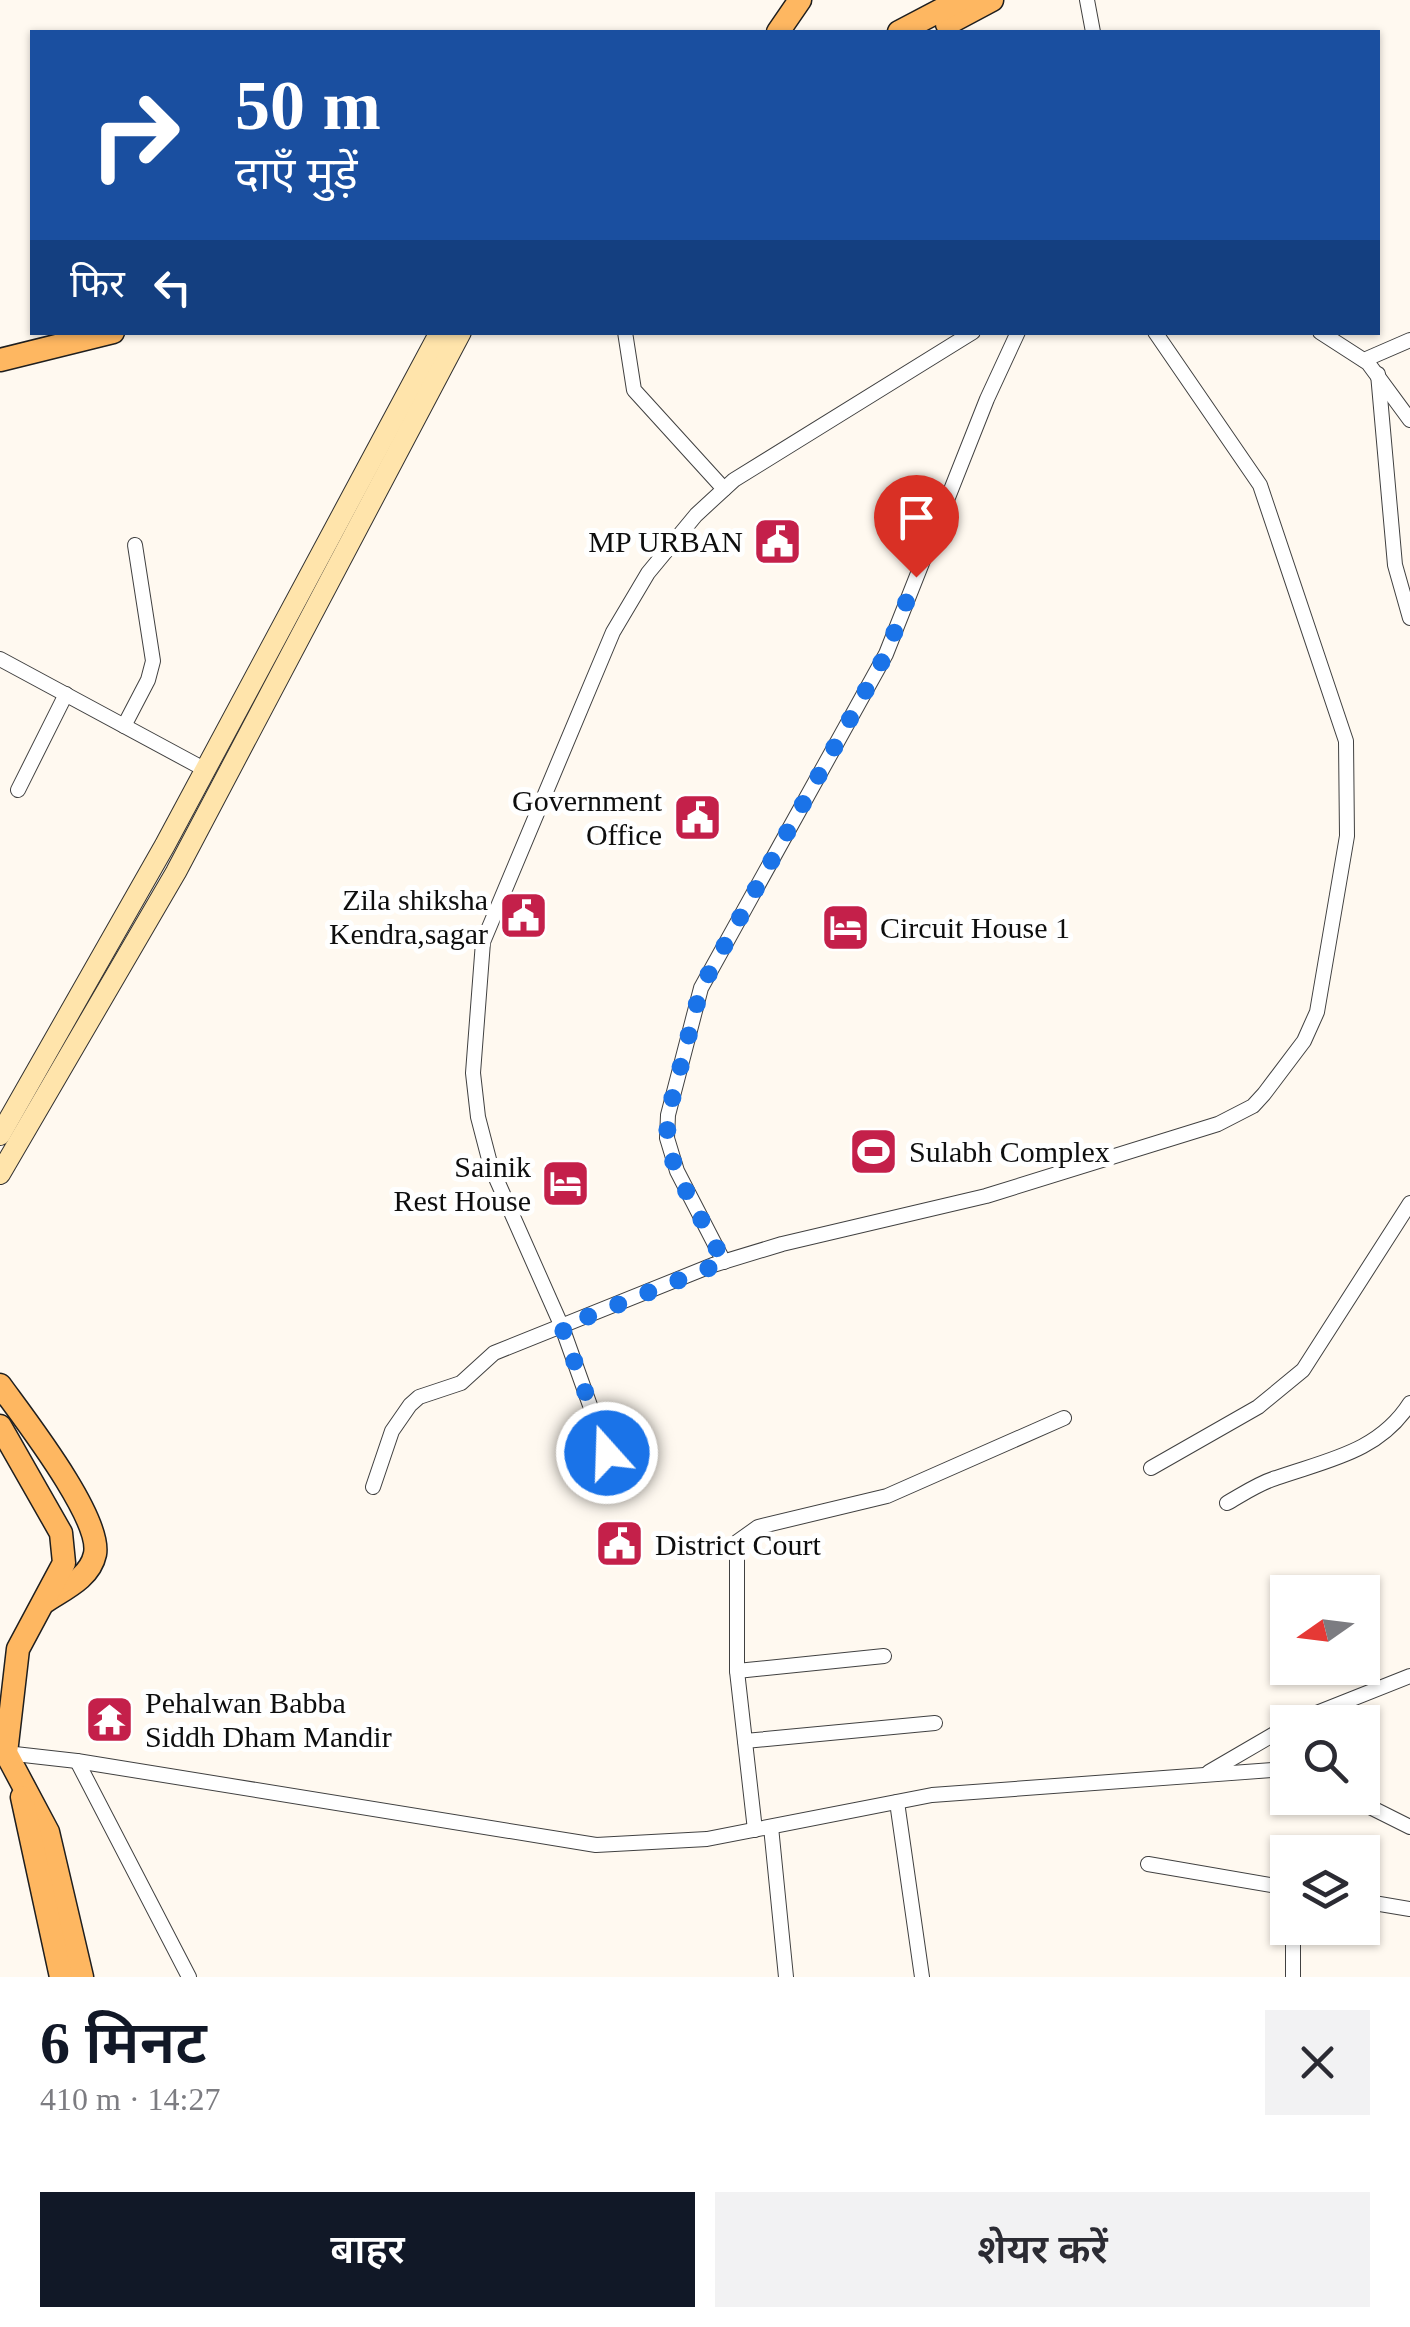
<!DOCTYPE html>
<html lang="hi">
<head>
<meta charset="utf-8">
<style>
  body { margin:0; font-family:"Times New Roman","Noto Sans Devanagari",serif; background:#f2f2f3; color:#2b2b33; height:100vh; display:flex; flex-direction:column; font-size:38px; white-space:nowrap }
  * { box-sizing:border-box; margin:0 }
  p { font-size:32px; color:#7c7c81 }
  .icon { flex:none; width:55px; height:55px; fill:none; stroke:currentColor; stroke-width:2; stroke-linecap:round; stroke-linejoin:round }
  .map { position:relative; height:1977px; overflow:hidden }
  .details { display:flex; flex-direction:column; background:#fff; flex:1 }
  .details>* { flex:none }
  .top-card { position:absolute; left:30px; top:30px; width:1350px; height:305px; border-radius:0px; box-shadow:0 2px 8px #0004; background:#1a4fa0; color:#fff; overflow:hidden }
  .needle { width:65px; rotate:256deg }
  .fabs { position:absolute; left:1270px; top:1575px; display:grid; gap:20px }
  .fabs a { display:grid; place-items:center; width:110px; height:110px; border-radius:0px; background:#fff; box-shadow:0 2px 8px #0004; font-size:50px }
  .pin { position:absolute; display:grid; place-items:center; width:85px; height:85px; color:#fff; margin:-102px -42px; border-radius:50% 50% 50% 0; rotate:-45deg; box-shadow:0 0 10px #0007 }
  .pin .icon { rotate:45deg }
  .me { position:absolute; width:110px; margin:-55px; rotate:340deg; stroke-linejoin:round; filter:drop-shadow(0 0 8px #0008) }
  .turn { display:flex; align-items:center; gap:35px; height:210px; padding:0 40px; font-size:45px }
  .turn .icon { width:130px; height:130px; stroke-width:2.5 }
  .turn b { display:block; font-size:70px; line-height:85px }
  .then { display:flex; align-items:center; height:95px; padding:0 40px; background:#0003; gap:20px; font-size:38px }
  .round { display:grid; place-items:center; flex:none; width:105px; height:105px; border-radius:0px; background:#f2f2f3 }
  .headline { display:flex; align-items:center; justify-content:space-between; height:170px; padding:0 40px }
  h1 { font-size:60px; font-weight:600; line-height:75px; color:#111827 }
  .primary-button { display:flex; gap:20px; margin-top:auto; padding:20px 40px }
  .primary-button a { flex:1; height:115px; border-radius:0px; background:#111827; color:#fff; font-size:40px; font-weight:600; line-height:115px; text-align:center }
  .primary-button a+a { background:#f2f2f3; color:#2b2b33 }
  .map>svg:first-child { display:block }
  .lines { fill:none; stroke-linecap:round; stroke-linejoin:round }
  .street-casing { stroke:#414141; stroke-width:16 }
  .secondary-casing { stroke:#303030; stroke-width:22 }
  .primary-casing { stroke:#1f1f1f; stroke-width:25 }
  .street { stroke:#fff; stroke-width:14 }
  .secondary { stroke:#ffe4ab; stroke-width:20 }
  .primary { stroke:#feb761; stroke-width:22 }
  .route { stroke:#1a73e8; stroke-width:18; stroke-dasharray:0 32.4 }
  .labels { text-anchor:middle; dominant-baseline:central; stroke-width:10; stroke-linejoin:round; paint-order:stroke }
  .poi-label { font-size:30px; fill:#0e0e0e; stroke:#fff; text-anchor:end }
</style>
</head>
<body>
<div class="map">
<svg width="1410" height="1977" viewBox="0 0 1410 1977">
  <rect width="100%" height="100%" fill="#fff9f0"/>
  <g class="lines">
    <defs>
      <g id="street">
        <polyline points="1087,0 1093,32"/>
        <polyline points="625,332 634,390 724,489"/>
        <polyline points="1320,332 1368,363 1410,420"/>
        <polyline points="1364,360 1410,340"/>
        <polyline points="1378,374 1395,565 1410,618"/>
        <polyline points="0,659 204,769"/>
        <polyline points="124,726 148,680 153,661 135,545"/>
        <polyline points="18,790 66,694"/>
        <polyline points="724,1262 677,1171 667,1138 668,1115 701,988 886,654 987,399 1018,332"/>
        <polyline points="607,1453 562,1327 491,1167 478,1117 473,1073 483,942 613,632 648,573 696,515 734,480 973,332"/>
        <polyline points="1151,1468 1258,1407 1303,1370 1410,1203"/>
        <polyline points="373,1487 392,1431 410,1405 419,1397 461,1383 494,1353 713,1265 782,1244 986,1196 1218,1124 1253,1106 1264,1094 1304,1041 1317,1012 1347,836 1346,741 1260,485 1155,332"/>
        <path d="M 1227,1503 C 1243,1494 1259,1483 1276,1478 C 1327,1460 1379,1452 1410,1403"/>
        <polyline points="737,1671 884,1656"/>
        <polyline points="1294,1722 1410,1676"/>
        <polyline points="745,1741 935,1723"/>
        <polyline points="6,1753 77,1761 596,1845 707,1839 932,1795 1273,1770 1288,1774"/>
        <polyline points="77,1761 189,1977"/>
        <polyline points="1209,1772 1288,1726"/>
        <polyline points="1352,1798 1410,1827"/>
        <polyline points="897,1802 922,1977"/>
        <polyline points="771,1827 786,1977"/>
        <polyline points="755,1830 737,1671 737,1542 758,1527 887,1496 1064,1418"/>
        <polyline points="1148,1864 1288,1888"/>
        <polyline points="1362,1901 1410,1909"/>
        <polyline points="1293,1928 1293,1977"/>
      </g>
      <g id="secondary">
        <polyline points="0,1135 165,845 440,332"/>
        <polyline points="0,1174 176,872 461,332"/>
      </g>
      <g id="primary">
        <polyline points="947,24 992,0"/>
        <polyline points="778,32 800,0"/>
        <polyline points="899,32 960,0"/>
        <polyline points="0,360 113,332"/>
        <path d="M 0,1385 C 23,1417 102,1518 95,1554 C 90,1578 64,1589 46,1601"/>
        <polyline points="0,1426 61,1533 64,1563 18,1649 6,1753 48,1832 82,1977"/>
        <polyline points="22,1797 61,1977"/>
      </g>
    </defs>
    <use href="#street" class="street-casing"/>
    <use href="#secondary" class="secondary-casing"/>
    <use href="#primary" class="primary-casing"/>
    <use href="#street" class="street"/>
    <use href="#secondary" class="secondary"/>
    <use href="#primary" class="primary"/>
  </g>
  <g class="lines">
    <polyline class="route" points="607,1453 562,1327 724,1262 676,1172 667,1138 668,1115 701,988 886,654 916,577"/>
  </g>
  <defs>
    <symbol id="civic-square" viewBox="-11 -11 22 22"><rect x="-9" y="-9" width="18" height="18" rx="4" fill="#c4204a" stroke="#fff"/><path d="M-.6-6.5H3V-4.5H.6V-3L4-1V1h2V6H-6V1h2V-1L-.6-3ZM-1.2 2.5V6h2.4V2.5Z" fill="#fff"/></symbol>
    <symbol id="hotel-square" viewBox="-11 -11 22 22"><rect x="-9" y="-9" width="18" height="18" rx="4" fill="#c4204a" stroke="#fff"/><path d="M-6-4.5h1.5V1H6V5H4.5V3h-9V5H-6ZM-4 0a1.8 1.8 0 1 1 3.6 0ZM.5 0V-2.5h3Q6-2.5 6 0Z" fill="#fff"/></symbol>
    <symbol id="stadium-square" viewBox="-11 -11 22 22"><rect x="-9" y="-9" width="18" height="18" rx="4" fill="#c4204a" stroke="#fff"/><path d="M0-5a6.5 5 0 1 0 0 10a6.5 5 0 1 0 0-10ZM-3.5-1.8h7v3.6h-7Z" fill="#fff"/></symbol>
    <symbol id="temple-square" viewBox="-11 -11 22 22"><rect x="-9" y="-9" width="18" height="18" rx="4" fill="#c4204a" stroke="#fff"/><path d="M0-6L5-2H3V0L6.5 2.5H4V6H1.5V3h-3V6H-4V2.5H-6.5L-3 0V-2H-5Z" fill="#fff"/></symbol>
  </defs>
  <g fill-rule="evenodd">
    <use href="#civic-square" x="750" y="514" width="55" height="55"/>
    <use href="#civic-square" x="670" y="790" width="55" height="55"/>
    <use href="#civic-square" x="496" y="888" width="55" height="55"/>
    <use href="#hotel-square" x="818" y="900" width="55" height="55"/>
    <use href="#stadium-square" x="846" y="1124" width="55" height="55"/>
    <use href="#hotel-square" x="538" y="1156" width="55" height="55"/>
    <use href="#civic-square" x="592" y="1516" width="55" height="55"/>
    <use href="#temple-square" x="82" y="1692" width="55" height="55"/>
  </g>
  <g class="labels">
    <g class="poi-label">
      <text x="743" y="541">MP URBAN</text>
      <text x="662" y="800">Government<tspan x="662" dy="34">Office</tspan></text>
      <text x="488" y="899">Zila shiksha<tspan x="488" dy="34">Kendra,sagar</tspan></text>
      <text x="880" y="927" text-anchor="start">Circuit House 1</text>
      <text x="909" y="1151" text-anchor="start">Sulabh Complex</text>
      <text x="531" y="1166">Sainik<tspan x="531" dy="34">Rest House</tspan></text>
      <text x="655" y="1544" text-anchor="start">District Court</text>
      <text x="145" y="1702" text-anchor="start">Pehalwan Babba<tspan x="145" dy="34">Siddh Dham Mandir</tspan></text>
    </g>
  </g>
</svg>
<div class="fabs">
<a><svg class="needle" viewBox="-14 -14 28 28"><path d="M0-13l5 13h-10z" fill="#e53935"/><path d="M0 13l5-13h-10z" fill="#7c7c81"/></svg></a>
<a><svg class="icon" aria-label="search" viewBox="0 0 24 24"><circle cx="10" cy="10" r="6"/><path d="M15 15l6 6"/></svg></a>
<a><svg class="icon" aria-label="layers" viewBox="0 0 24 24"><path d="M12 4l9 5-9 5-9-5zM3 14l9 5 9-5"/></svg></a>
</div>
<div class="pin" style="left:916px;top:577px;background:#d93025"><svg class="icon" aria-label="arrive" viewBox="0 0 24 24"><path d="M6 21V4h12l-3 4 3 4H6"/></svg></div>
<svg class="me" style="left:607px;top:1453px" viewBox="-20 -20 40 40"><circle r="17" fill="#1a73e8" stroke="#fff" stroke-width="3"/><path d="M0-11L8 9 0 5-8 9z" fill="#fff"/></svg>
<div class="top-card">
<div class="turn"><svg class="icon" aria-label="right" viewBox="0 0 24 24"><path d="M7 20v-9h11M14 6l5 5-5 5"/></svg><div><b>50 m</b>दाएँ मुड़ें</div></div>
<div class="then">फिर<svg class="icon" aria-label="left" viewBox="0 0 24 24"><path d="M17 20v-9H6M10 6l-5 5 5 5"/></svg></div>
</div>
</div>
<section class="details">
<div class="headline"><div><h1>6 मिनट</h1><p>410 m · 14:27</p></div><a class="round"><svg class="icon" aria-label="close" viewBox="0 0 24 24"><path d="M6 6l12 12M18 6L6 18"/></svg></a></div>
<div class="primary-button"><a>बाहर</a><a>शेयर करें</a></div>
</section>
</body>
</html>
